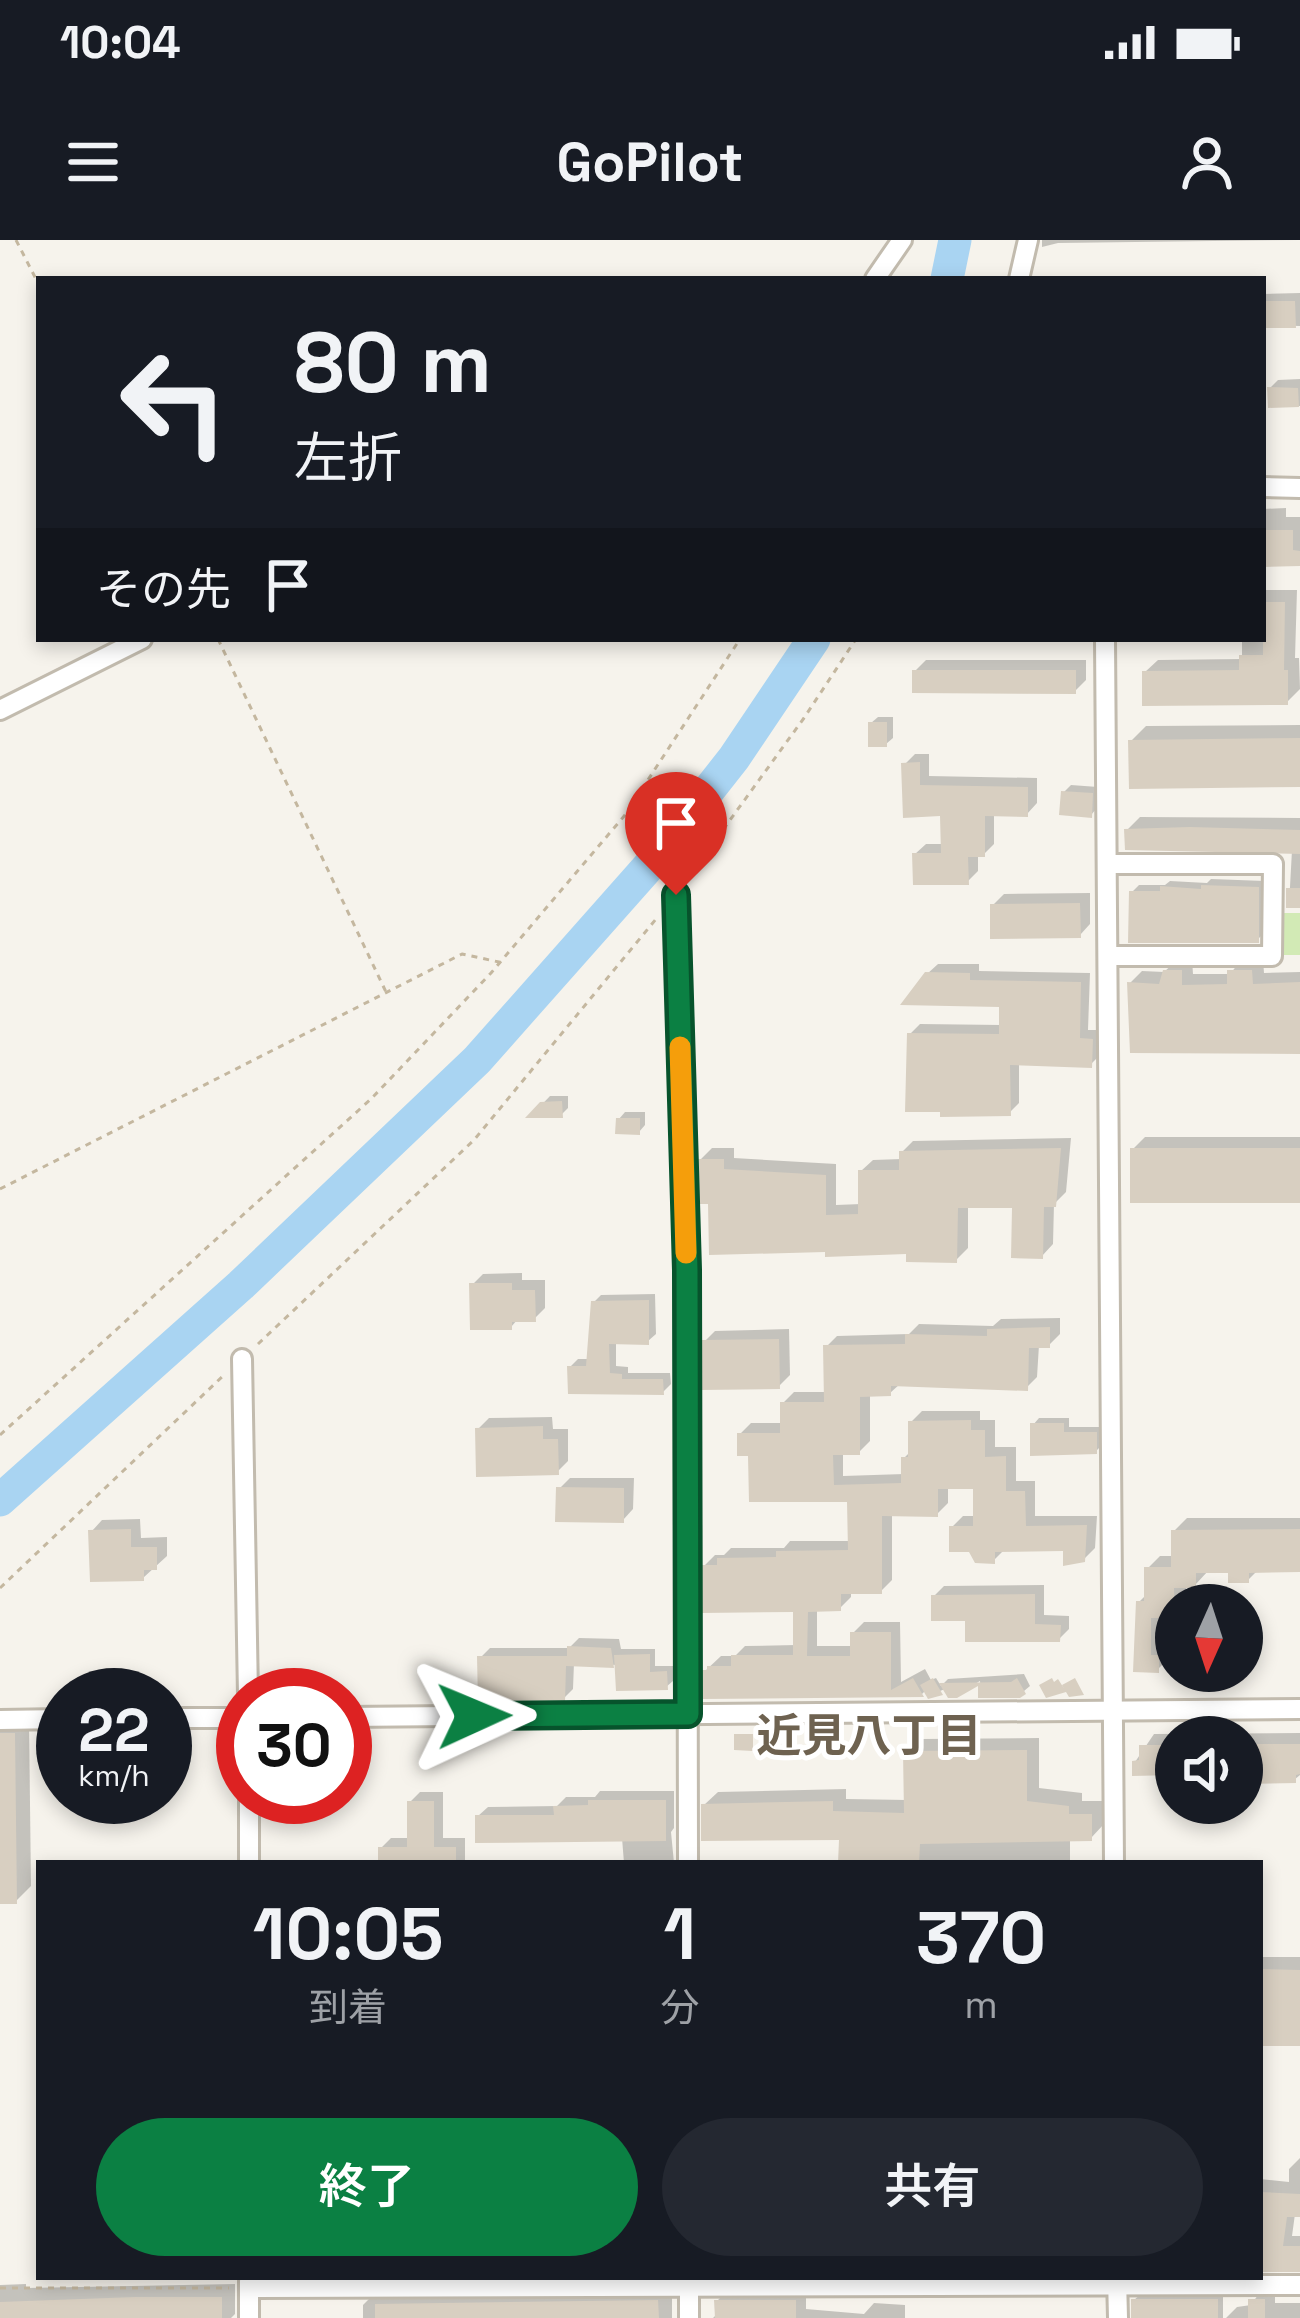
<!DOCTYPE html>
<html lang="ja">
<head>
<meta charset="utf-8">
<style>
  body { margin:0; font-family:"Space Grotesk","Noto Sans JP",sans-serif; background:#242831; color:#f1f3f6; height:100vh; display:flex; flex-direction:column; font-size:45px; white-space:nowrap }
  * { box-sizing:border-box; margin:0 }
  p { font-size:39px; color:#9ea1a6 }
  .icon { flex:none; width:66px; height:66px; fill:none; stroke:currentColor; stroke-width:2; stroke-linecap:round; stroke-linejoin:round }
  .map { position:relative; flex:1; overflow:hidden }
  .drawer { position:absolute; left:36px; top:1620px; width:1227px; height:420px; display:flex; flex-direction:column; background:#171b24; border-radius:0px; box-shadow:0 6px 18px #0003 }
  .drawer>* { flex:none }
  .top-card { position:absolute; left:36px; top:36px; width:1230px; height:366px; border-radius:0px; box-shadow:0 6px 18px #0003; background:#171b24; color:#f1f3f6; overflow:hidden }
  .needle { width:78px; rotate:183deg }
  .tools { position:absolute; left:1155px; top:1344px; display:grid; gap:24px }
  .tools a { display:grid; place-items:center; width:108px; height:108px; border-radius:50%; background:#171b24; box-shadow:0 6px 18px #0003; font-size:60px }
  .speed { position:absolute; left:36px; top:1428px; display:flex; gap:24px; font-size:60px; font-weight:700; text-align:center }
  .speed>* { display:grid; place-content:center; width:156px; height:156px; border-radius:50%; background:#171b24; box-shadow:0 6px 18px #0003; line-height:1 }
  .speed small { font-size:30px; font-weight:400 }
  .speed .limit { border:18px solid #d22; background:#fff; color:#111 }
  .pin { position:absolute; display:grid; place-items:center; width:102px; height:102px; color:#fff; margin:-123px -51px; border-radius:50% 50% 50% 0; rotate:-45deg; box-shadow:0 0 12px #0007 }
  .pin .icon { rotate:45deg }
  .me { position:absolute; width:132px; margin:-66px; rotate:89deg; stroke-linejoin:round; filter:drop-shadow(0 0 9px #0008) }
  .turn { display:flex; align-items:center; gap:42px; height:252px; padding:0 60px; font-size:54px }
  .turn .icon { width:156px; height:156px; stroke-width:2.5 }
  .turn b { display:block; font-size:84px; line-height:102px }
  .then { display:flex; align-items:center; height:114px; padding:0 60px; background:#0003; gap:24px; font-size:45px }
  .eta { display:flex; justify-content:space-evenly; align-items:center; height:204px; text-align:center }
  .eta b { font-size:72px; font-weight:600; line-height:84px }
  .primary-button { display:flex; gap:24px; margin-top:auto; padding:24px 60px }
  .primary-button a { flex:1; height:138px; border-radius:72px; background:#0b8043; color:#fff; font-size:48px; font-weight:600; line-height:138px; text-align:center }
  .primary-button a+a { background:#242831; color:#f1f3f6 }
  .status { display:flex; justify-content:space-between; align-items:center; height:84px; padding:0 60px; background:#171b24; direction:ltr }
  .status svg { height:33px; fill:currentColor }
  header { display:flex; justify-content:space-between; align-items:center; height:156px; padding:0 60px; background:#171b24; font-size:54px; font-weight:600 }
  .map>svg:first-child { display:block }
  .green { fill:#d2eab5 }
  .shadow { fill:#0003 }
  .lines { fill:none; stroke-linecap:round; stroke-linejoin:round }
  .river { stroke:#a9d4f2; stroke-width:33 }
  .building { fill:#d8cfc1 }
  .minor-casing { stroke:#c2bbae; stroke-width:24 }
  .path { stroke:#c4b79f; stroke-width:3; stroke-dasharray:6 6; stroke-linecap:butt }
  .minor { stroke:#fff; stroke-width:18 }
  .route-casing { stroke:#07532c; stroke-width:30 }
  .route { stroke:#0b8043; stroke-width:21 }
  .slow { stroke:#f59e0b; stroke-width:21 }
  .labels { text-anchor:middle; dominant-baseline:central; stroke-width:10; stroke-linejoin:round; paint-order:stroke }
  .neighbourhood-label { font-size:45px; font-weight:bold; fill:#6e6250; stroke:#fff }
</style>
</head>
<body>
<div class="status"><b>10:04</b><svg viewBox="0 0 49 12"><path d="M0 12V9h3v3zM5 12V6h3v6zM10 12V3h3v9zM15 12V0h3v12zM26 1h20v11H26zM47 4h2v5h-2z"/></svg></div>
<header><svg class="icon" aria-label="menu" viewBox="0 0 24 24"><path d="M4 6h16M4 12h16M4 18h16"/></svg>GoPilot<svg class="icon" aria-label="person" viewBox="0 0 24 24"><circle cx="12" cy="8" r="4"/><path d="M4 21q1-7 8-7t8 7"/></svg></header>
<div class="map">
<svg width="1300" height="2078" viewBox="0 0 1300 2078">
  <rect width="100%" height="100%" fill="#f6f3ec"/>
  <polygon class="green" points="1283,673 1300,673 1300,715 1282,715"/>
  <g class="shadow">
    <polygon points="1042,0 1300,0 1058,3 1042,7"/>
    <polygon points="1300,53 1300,86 1263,85 1263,54"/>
    <polygon points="1300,139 1300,166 1270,165 1270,148 1278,140"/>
    <polygon points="1286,268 1286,277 1300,277 1300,322 1263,323 1263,269"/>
    <polygon points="1263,350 1297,350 1295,418 1299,418 1300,449 1287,462 1145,432 1158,420 1242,419 1242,399 1263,399"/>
    <polygon points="926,420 1086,420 1086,440 1075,451 915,431"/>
    <polygon points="878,477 893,477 893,498 886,504 871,483"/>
    <polygon points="1300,485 1300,544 1131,501 1146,486"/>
    <polygon points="915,514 929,514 929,536 1037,538 1037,563 1027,574 994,573 994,604 984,614 978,614 978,631 967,642 915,614 926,604 944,604 943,573 906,575 904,525"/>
    <polygon points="1071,545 1098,547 1097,568 1091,575 1064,552"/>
    <polygon points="1140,577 1300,578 1300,665 1289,665 1292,610 1127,590"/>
    <polygon points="1211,639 1265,641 1264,693 1257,700 1132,652 1139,645 1165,645 1170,641 1207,643"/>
    <polygon points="1090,653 1090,684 1080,695 993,665 1004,654"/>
    <polygon points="1178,719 1192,719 1193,734 1230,734 1242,719 1263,719 1264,733 1300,732 1300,810 1130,743 1142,731 1164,732"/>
    <polygon points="938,724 979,724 979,731 1090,733 1088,790 1101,790 1100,815 1090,825 1019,822 1019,863 1009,873 910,794 920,784 1002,785 1002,764 927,734"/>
    <polygon points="550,856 568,856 568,868 561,875 532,875"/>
    <polygon points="625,872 645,872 645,885 639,892 619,879"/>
    <polygon points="1145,897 1300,897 1300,959 1133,909"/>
    <polygon points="1071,898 1066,952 1054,964 1053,1004 1042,1016 1015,965 968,965 968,1008 956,1020 909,1011 828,1009 710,961 700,920 712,908 734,908 734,918 836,924 836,965 861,964 861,931 873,920 902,919 902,912 913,901"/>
    <polygon points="522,1033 522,1040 545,1040 545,1068 534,1079 518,1079 511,1087 472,1045 483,1034"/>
    <polygon points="655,1054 656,1094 648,1101 616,1101 616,1126 628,1127 628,1133 670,1133 671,1144 663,1152 570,1127 578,1119 590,1119 594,1062 601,1055"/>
    <polygon points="1060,1078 1060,1094 1049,1105 1039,1105 1037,1137 1026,1148 900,1144 890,1153 870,1154 870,1201 859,1212 843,1212 843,1236 904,1234 904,1218 911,1211 911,1182 922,1171 980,1171 980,1180 995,1180 995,1207 1016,1207 1016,1241 1035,1241 1035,1276 1097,1276 1095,1308 1084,1319 1066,1308 1005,1309 993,1321 952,1287 963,1276 976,1276 976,1246 948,1246 948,1263 937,1274 892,1273 892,1340 881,1351 851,1351 851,1357 840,1368 817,1369 817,1406 853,1406 853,1393 864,1382 900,1382 901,1442 925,1429 931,1440 936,1438 941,1446 948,1439 1024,1434 1030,1446 1024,1451 981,1455 980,1441 956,1455 945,1449 930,1455 926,1450 922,1454 704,1456 704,1432 721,1416 735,1416 745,1406 796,1405 796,1369 704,1326 715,1315 724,1315 731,1308 784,1308 790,1301 851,1301 850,1259 751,1213 740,1194 751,1183 783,1183 783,1163 794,1152 827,1152 826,1107 837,1096 909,1094 919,1084 993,1086 1001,1079"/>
    <polygon points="789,1089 790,1135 779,1146 704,1102 715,1091"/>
    <polygon points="552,1177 553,1189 568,1189 568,1221 557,1232 478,1189 489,1178"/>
    <polygon points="1039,1178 1069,1178 1069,1187 1103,1187 1103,1204 1096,1211 1033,1185"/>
    <polygon points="570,1238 634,1238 633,1269 623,1280 559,1249"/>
    <polygon points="1187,1278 1300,1278 1300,1329 1258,1330 1248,1340 1231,1330 1209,1330 1195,1345 1186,1345 1186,1363 1176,1365 1173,1375 1163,1375 1162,1404 1170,1404 1170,1417 1157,1430 1136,1429 1139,1362 1147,1354 1147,1329 1160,1316 1174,1316 1174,1291"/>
    <polygon points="140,1279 141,1298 167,1297 167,1316 143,1338 92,1291 102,1280"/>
    <polygon points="1044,1345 1044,1375 1069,1376 1069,1389 1059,1399 968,1378 934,1356 944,1346"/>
    <polygon points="579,1398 619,1399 621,1409 655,1409 655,1426 673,1426 673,1441 666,1447 617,1425 574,1423 573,1449 563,1459 480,1418 490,1408 569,1408"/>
    <polygon points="0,1479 29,1480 31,1646 16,1661 0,1661"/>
    <polygon points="1300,1493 1300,1535 1294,1540 1242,1541 1242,1497 1176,1497 1176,1532 1135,1522 1154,1494"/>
    <polygon points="1039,1498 1039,1548 1082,1553 1082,1561 1104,1561 1104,1584 1091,1598 1070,1598 1070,1623 841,1623 842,1597 704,1565 718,1552 846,1549 846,1559 907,1560 906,1512 920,1499"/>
    <polygon points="600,1551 674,1551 674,1588 671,1592 674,1623 624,1623 622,1598 478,1576 488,1567 557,1566 566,1557 595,1557"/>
    <polygon points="420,1552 443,1552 443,1598 465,1598 465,1623 382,1623 381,1608 391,1598 410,1598 410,1562"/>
    <rect x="1260" y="1717" width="40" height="86"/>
    <polygon points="1300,1918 1300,1974 1295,1974 1292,1996 1300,1996 1300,2027 1260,2029 1260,1939 1289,1942 1289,1929"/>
    <polygon points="26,2044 26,2048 235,2044 235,2074 231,2078 0,2078 0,2045"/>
    <polygon points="672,2047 672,2078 363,2078 363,2065 378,2050"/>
    <polygon points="1262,2049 1275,2049 1275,2063 1300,2063 1300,2078 1226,2078 1237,2067 1251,2065"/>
    <polygon points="728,2050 806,2050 806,2069 864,2074 874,2063 905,2065 905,2078 713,2078 717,2074 717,2061"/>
    <polygon points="1223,2053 1223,2078 1133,2078 1134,2060 1141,2054"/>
  </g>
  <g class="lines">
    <g class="river">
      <polyline points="947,39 955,0"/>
      <polyline points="0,1260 241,1045 477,820 649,626 734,518 814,399"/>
    </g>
  </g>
  <g class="building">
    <polygon points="1263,61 1295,61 1296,88 1263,88"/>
    <polygon points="1267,147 1298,148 1299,167 1268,168"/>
    <polygon points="1263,290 1293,290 1293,310 1300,311 1300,326 1263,327"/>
    <polygon points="1263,362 1285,362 1284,430 1288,430 1288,465 1142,466 1142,431 1239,430 1239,415 1263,415"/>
    <polygon points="912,430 1076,430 1076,454 912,453"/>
    <rect x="868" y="482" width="19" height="25"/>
    <polygon points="1300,498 1300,547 1129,549 1128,500"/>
    <polygon points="920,522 920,545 1028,547 1028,577 985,576 985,617 968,617 969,645 913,645 912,613 941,613 940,576 903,578 901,523"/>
    <polygon points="1061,551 1093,553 1092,578 1059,575"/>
    <polygon points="1190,587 1300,590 1300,614 1125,610 1124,589"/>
    <polygon points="1201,645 1259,647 1259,703 1128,703 1129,651 1160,651 1160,646 1201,649"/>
    <rect x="1286" y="648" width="14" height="20"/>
    <polygon points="1080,663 1081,698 990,699 990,664"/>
    <polygon points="1163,730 1182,730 1182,745 1227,744 1227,730 1252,730 1253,744 1300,742 1300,814 1130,813 1127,742 1159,744"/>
    <polygon points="925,732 970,733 970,740 1081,742 1080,798 1093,799 1092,828 1010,825 1011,876 940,877 940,872 905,872 907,793 999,794 999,767 900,765"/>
    <polygon points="562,861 563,878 525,878 540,862"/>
    <polygon points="616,878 640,878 640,895 615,894"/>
    <polygon points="1061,908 1056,967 1044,967 1043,1019 1011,1018 1012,968 958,968 957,1023 906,1022 906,1014 825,1017 825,1012 709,1015 708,964 699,964 697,919 724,919 724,929 826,935 826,975 858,974 858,930 899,930 899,911"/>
    <rect x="1130" y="908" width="170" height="55"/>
    <polygon points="469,1043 512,1043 512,1050 535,1050 536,1082 512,1082 512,1090 470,1090"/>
    <polygon points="649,1060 649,1105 609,1104 610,1133 622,1134 622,1139 663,1139 664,1155 568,1154 567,1126 586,1126 591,1061"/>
    <polygon points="1050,1087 1050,1108 1029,1108 1028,1151 891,1146 891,1156 860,1157 860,1215 833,1215 834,1245 901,1243 901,1217 908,1217 908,1181 971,1180 971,1190 985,1190 985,1217 1006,1216 1006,1251 1025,1251 1026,1286 1087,1285 1085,1322 1063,1326 1063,1311 995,1312 995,1324 975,1323 969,1312 949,1312 949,1286 973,1286 973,1249 938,1249 938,1277 882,1276 882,1354 841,1354 841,1371 808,1372 807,1416 850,1416 850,1392 891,1392 891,1450 913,1438 924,1457 701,1459 701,1430 707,1430 707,1426 731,1426 731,1415 793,1415 793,1372 701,1373 701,1325 717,1325 717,1318 776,1317 776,1311 848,1310 847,1262 749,1262 748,1216 737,1216 737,1193 780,1193 780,1162 824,1162 823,1105 905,1104 905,1094 987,1096 987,1089"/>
    <polygon points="779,1099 780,1149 701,1150 701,1100"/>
    <polygon points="1030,1183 1064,1183 1064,1192 1097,1192 1097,1214 1030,1216"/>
    <polygon points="543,1186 543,1199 558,1199 559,1235 476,1237 475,1188"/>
    <polygon points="556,1247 624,1248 624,1283 555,1282"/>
    <polygon points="131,1289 131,1307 157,1307 157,1330 144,1330 144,1341 90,1342 88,1290"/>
    <polygon points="1300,1289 1300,1332 1249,1333 1249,1343 1228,1343 1228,1333 1196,1333 1196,1348 1174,1348 1175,1378 1151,1378 1151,1415 1159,1415 1159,1433 1133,1432 1136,1361 1144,1361 1144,1327 1171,1327 1171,1290"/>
    <polygon points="1035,1354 1035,1384 1061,1385 1060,1402 965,1402 965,1381 931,1381 931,1355"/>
    <polygon points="567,1406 611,1408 614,1428 566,1426 565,1462 478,1462 477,1416 567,1416"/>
    <polygon points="650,1414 650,1432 667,1431 668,1450 616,1451 614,1415"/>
    <polygon points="933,1438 943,1455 928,1459 920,1445"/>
    <polygon points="1017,1438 1026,1454 1020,1458 978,1458 978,1446 957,1458 948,1458 939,1443 1011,1442"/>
    <polygon points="1052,1438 1054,1442 1058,1439 1065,1450 1062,1445 1075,1438 1084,1455 1069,1457 1066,1452 1046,1458 1039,1445"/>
    <polygon points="0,1493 15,1493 17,1664 0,1664"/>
    <polygon points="734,1494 753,1494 753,1511 734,1510"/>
    <polygon points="1242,1504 1300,1504 1300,1534 1296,1535 1296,1543 1242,1544"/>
    <polygon points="1139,1505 1176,1505 1176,1535 1132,1536 1132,1521 1139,1520"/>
    <polygon points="1027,1510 1027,1561 1069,1566 1069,1574 1092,1574 1092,1601 920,1604 919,1623 838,1623 839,1600 701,1601 701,1564 833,1561 833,1571 904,1573 903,1511"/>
    <polygon points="588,1560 666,1560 666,1601 475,1603 475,1575 554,1575 553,1566 588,1565"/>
    <polygon points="407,1561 434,1561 434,1607 456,1607 456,1623 378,1623 378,1607 407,1607"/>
    <polygon points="1260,1729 1300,1730 1300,1806 1260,1806"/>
    <polygon points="1260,1952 1300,1954 1300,1977 1287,1977 1283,2006 1300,2006 1300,2032 1260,2032"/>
    <polygon points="135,2057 222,2057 222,2078 0,2078 0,2062"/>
    <rect x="1131" y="2059" width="87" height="19"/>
    <rect x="1248" y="2059" width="17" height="19"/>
    <polygon points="658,2060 659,2078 375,2078 375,2064"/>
    <polygon points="714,2060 796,2060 796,2078 715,2078"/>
  </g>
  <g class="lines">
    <defs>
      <g id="minor">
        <polyline points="875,39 902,0"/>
        <polyline points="1019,39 1028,0"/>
        <polyline points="1263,247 1300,248"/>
        <polyline points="1105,399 1114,1623"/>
        <polyline points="0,470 142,399"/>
        <polyline points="1107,624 1273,624 1272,716 1108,716"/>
        <polyline points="676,655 687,1030 688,1623"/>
        <polyline points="242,1119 248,1455"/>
        <polyline points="345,1477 1300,1469"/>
        <polyline points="165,1478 243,1478"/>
        <polyline points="0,1480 63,1479"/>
        <polyline points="249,1557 249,1623"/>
        <polyline points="689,2037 689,2078"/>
        <polyline points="1117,2037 1118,2078"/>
        <polyline points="249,2041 249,2078"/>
        <polyline points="249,2048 1300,2045"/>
      </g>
    </defs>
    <use href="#minor" class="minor-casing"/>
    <g class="path">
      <polyline points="16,0 39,45"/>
      <polyline points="218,399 386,752"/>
      <polyline points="688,638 804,478 856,399"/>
      <polyline points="0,949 462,714 499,722"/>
      <polyline points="258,1104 474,900 656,679"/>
      <polyline points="0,1195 371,859 491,733 625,575 740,399"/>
      <polyline points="0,1348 224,1135"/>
      <polyline points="0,2048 229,2048"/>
    </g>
    <use href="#minor" class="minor"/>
  </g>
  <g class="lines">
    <defs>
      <polyline id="route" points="474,1476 688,1474 687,1030 676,655"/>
    </defs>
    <use href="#route" class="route-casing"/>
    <use href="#route" class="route"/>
    <polyline class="slow" points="680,807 686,1013"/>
  </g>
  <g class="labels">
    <g class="neighbourhood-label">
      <text x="869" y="1495">近見八丁目</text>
    </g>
  </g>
</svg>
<div class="tools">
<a><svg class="needle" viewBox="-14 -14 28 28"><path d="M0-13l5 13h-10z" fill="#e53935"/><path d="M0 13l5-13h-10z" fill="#9ea1a6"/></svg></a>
<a><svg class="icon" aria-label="sound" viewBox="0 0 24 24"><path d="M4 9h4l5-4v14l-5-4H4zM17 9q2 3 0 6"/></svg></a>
</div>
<div class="speed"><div>22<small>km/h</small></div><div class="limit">30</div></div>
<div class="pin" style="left:676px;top:655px;background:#d93025"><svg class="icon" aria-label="arrive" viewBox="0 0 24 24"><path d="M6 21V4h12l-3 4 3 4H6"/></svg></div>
<svg class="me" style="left:474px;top:1476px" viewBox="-20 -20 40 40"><path d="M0-17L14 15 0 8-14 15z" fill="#0b8043" stroke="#fff" stroke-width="4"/></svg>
<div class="top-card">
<div class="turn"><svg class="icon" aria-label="left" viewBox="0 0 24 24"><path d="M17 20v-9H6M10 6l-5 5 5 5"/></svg><div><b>80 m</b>左折</div></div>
<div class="then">その先<svg class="icon" aria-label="arrive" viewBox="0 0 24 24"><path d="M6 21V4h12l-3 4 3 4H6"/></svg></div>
</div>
<section class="drawer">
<div class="eta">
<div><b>10:05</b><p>到着</p></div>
<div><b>1</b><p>分</p></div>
<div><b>370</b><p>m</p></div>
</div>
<div class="primary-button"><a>終了</a><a>共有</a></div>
</section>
</div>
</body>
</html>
